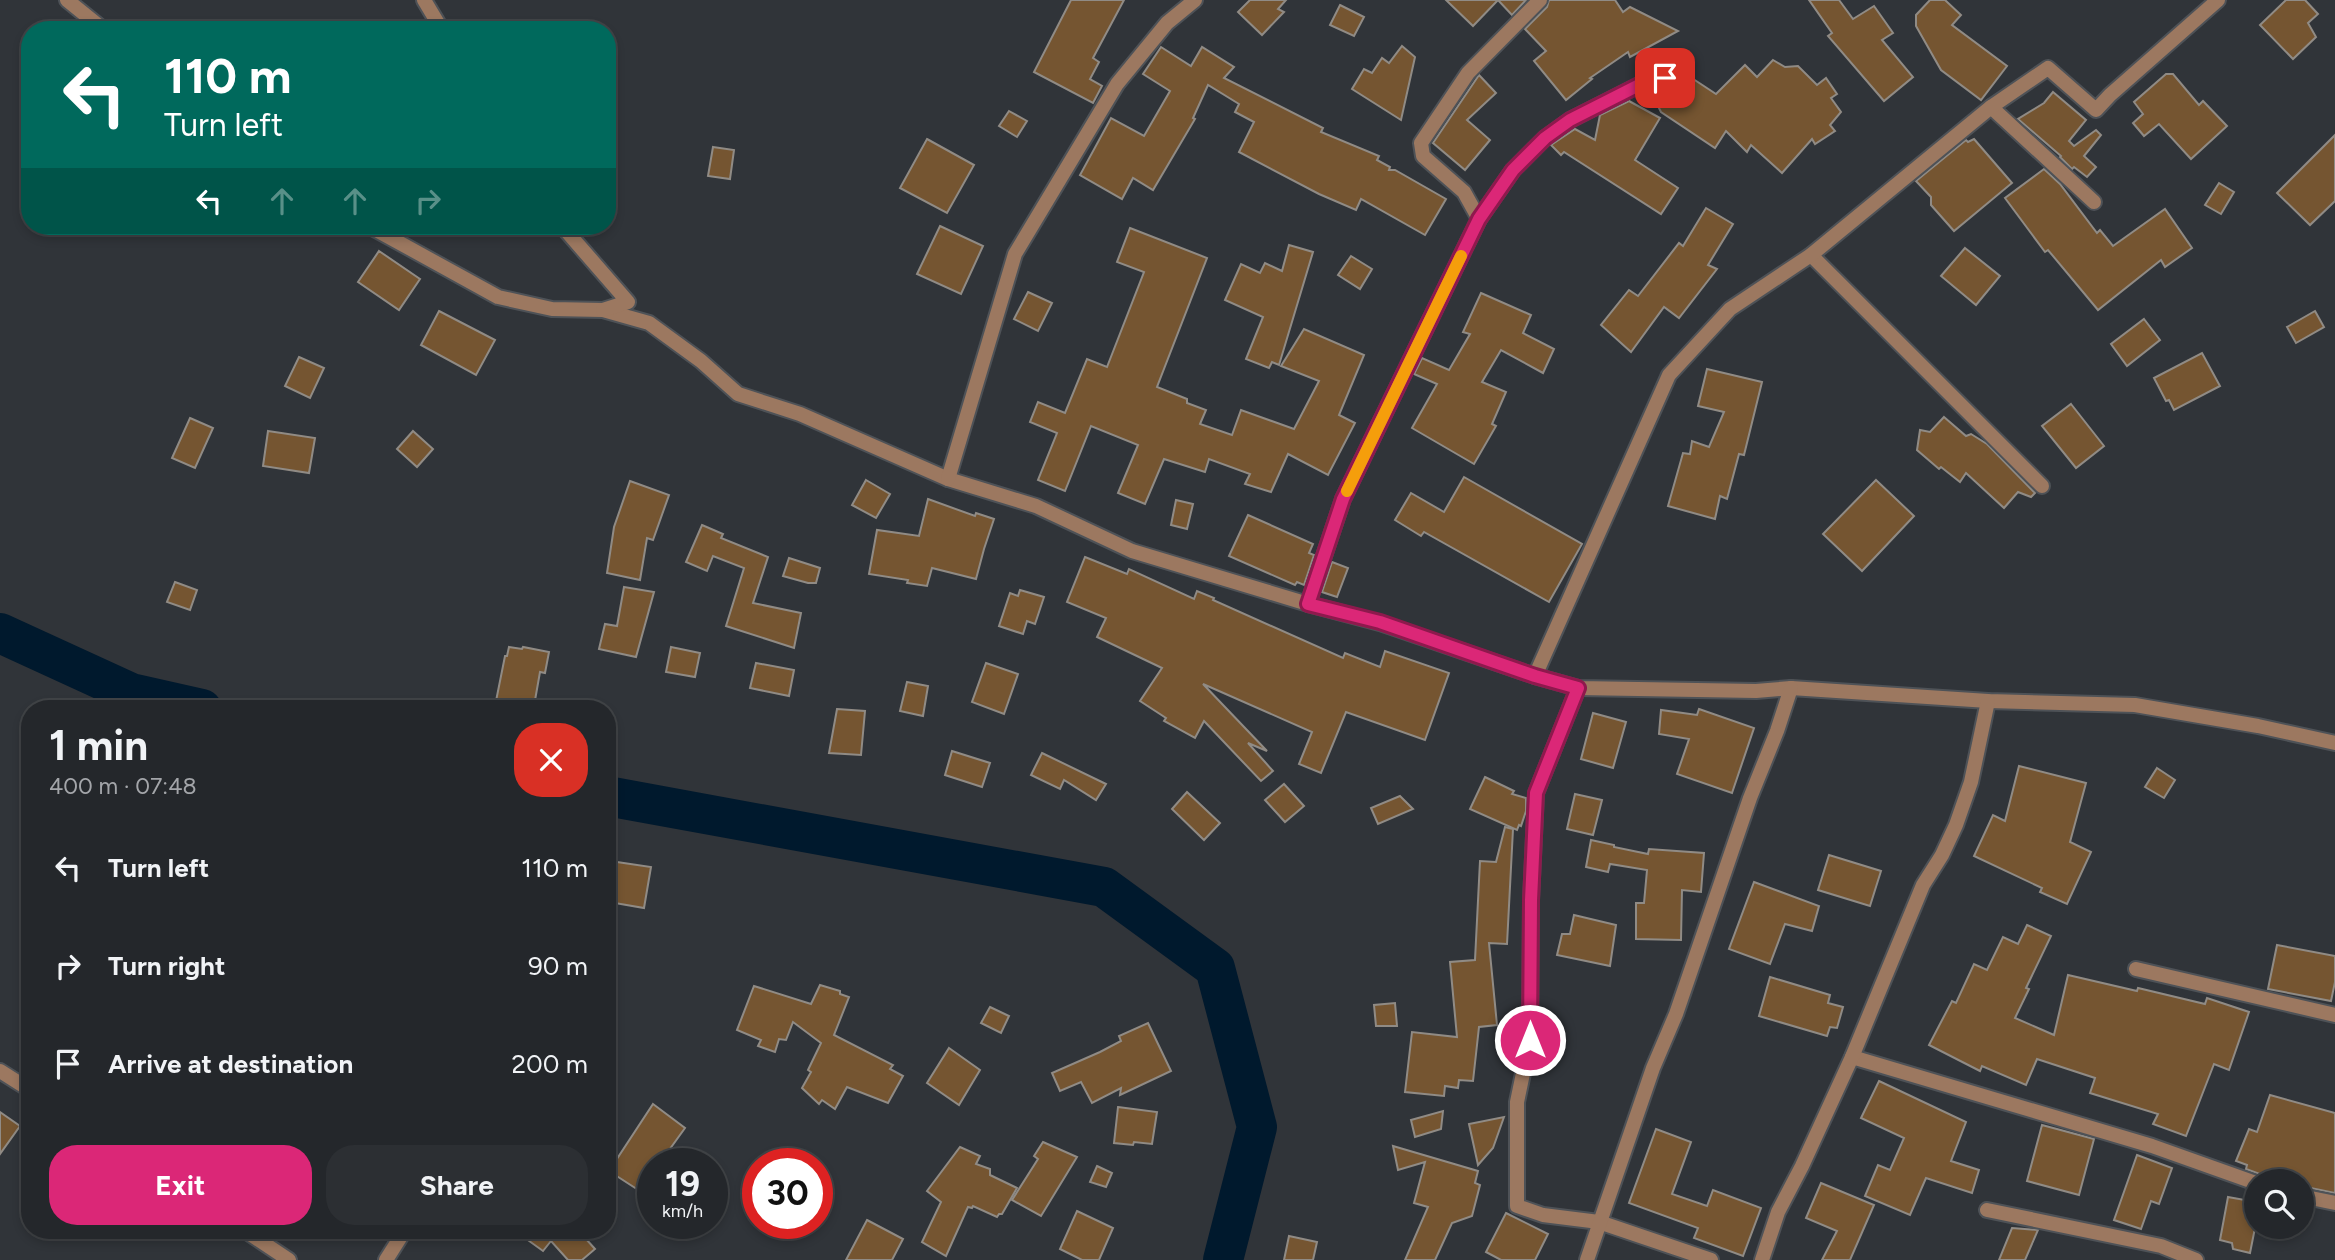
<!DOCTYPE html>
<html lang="en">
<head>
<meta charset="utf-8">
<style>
  body { margin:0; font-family:Figtree,sans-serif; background:#2c2f33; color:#f1f3f6; height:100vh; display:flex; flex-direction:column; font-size:26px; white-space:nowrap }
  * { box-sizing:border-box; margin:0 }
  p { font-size:23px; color:#a3a5a9 }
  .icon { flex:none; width:38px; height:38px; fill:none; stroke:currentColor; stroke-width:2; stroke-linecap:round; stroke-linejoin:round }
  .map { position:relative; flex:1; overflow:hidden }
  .side { position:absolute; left:21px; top:700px; width:595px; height:539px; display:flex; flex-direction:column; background:#24272b; border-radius:28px; box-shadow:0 4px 10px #0003,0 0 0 2px #414447 }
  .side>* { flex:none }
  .hud { position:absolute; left:21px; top:21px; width:595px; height:214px; border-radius:28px; box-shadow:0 4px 10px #0003,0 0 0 2px #414447; background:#00695c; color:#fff; overflow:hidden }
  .tools { position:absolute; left:2244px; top:1169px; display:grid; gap:14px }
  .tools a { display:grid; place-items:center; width:70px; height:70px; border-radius:50%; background:#24272b; box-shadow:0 4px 10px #0003,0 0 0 2px #414447; font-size:35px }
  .speed { position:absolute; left:637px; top:1148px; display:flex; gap:14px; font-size:35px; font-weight:700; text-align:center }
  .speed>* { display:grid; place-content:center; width:91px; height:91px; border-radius:50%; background:#24272b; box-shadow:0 4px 10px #0003,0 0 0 2px #414447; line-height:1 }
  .speed small { font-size:18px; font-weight:400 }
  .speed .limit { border:10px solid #d22; background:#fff; color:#111 }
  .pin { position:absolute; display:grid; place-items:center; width:60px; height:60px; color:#fff; margin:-30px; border-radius:14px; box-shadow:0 4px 10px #0006 }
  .me { position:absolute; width:77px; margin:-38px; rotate:0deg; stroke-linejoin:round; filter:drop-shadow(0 0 5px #0008) }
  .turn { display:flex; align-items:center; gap:24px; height:147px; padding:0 28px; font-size:32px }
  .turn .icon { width:91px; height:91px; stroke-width:2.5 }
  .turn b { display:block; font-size:49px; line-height:60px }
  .lanes { display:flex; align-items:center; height:66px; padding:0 28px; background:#0003; justify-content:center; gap:35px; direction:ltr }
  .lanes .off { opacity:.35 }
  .round { display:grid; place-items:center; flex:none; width:74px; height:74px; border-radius:28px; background:#2c2f33 }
  .overview { display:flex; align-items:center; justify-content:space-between; height:119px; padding:0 28px }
  h1 { font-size:42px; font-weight:700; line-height:52px }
  .button { display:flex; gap:14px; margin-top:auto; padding:14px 28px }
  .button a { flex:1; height:80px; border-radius:28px; background:#db2777; color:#fff; font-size:28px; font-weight:700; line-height:80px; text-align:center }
  .button a+a { background:#2c2f33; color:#f1f3f6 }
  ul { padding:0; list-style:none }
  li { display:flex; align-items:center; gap:21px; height:98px; padding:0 28px }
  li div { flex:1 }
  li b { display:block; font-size:26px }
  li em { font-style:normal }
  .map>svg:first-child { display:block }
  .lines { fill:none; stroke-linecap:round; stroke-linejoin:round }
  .river { stroke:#00192d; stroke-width:40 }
  .building { fill:#755531; stroke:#908b85; stroke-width:2 }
  .minor-casing { stroke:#4e5257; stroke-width:18 }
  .minor { stroke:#9c7860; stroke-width:14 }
  .route-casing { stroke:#8e194d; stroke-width:18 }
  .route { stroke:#db2777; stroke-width:12 }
  .slow { stroke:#f59e0b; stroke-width:12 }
</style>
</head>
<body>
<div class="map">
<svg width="2335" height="1260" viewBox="0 0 2335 1260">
  <rect width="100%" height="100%" fill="#303439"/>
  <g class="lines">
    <g class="river">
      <polyline points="0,633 131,693 202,709"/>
      <polyline points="607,796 1104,887 1215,968 1257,1127 1223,1260"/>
    </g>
  </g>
  <g class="building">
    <polygon points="1071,0 1124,0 1093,58 1099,62 1090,79 1102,86 1093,103 1034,72"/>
    <polygon points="1250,0 1286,0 1278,9 1284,12 1262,35 1238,12"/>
    <polygon points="1446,0 1526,0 1512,15 1498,0 1473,26"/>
    <polygon points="1549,0 1615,0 1623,12 1630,7 1678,31 1630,57 1628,52 1590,78 1592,79 1566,100 1534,61 1546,51 1525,29 1547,7"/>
    <polygon points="1809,0 1839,0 1853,19 1874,6 1893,33 1882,40 1913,77 1884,101 1828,36 1832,33"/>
    <polygon points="1930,0 1945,0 1961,15 1952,25 2007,66 1981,100 1941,70 1916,26 1916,15"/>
    <polygon points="2286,0 2305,0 2318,14 2308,23 2316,37 2293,59 2260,25"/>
    <polygon points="1340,5 1364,17 1354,36 1330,25"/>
    <polygon points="1402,46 1415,57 1401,120 1352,89 1364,69 1372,73 1382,58 1389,63"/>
    <polygon points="1161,47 1191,66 1202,47 1234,67 1224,78 1323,128 1321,132 1379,156 1377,160 1390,167 1389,170 1395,170 1446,199 1425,235 1361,199 1356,210 1319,194 1239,152 1254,122 1235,112 1239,104 1208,85 1193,118 1195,119 1153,190 1133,178 1122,199 1080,175 1111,118 1144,136 1170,91 1143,74"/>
    <polygon points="1773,60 1785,67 1798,66 1817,85 1826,78 1837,94 1831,98 1841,112 1830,125 1835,131 1815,144 1812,139 1782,173 1751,145 1747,152 1726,131 1715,148 1661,112 1656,102 1666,88 1672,85 1678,69 1716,94 1745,65 1757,77"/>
    <polygon points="2166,74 2173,74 2199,105 2203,101 2227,126 2191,159 2159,124 2144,136 2133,123 2143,114 2134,102"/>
    <polygon points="1479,75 1496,93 1467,120 1490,140 1465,170 1433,143"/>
    <polygon points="2053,92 2086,120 2069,141 2074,146 2096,130 2101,135 2084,156 2096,167 2087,177 2074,167 2072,169 2060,157 2061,156 2018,119 2044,103"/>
    <polygon points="1629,101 1660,118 1635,160 1678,188 1661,214 1564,152 1561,155 1551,145 1575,129 1595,140 1600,115"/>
    <polygon points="1009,111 1027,121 1017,137 999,126"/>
    <polygon points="2335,135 2335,201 2310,225 2277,193"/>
    <polygon points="927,139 974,165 947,213 900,188"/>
    <polygon points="1974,139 2012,183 1954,231 1931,205 1931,197 1916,181 1966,140 1968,142"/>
    <polygon points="713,147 734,150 730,179 708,176"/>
    <polygon points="2044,169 2060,184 2097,233 2100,230 2113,246 2165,209 2192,248 2165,267 2161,260 2098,310 2048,250 2045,252 2005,198"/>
    <polygon points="2219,183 2234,192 2221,214 2205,205"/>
    <polygon points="1706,208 1733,224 1708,265 1717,269 1679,318 1664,307 1631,352 1601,325 1629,290 1638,296 1679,243 1683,246"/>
    <polygon points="940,226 983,246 961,294 917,274"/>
    <polygon points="1130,228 1207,258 1157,387 1187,399 1187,403 1206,410 1200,424 1232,435 1241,410 1294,429 1319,381 1281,366 1304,329 1364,355 1339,415 1355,423 1328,475 1288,454 1271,492 1245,484 1250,474 1209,459 1205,472 1164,459 1145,504 1118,493 1138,445 1091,426 1065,491 1038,480 1057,433 1030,422 1038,402 1065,413 1087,359 1107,367 1144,272 1117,262"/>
    <polygon points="1289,245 1313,252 1279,365 1272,362 1269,368 1246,359 1263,317 1225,300 1241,264 1260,273 1265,263 1282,271"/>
    <polygon points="1965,248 2000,276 1976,305 1941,276"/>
    <polygon points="379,251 420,279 399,310 358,282"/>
    <polygon points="1351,256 1372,269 1360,289 1338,275"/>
    <polygon points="1028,292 1052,303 1038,331 1014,319"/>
    <polygon points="1481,293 1531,315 1523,333 1554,349 1543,373 1501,350 1482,382 1506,392 1492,424 1496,426 1474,464 1412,428 1437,384 1414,374 1422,358 1449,370 1470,334 1463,332"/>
    <polygon points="439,311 495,340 476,375 421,345"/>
    <polygon points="2315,311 2324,327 2296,343 2287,327"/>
    <polygon points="2144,319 2160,340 2127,366 2111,344"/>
    <polygon points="2202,353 2220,386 2174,410 2169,400 2166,401 2154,378"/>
    <polygon points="299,357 324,368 310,398 285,386"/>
    <polygon points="1707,369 1762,382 1744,455 1739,454 1727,499 1720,496 1715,519 1668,506 1683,453 1690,454 1692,441 1709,447 1724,412 1698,406"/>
    <polygon points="2071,404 2104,446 2076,468 2042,426"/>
    <polygon points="1944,417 1966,436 1971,434 1987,444 2035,493 2031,497 2018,492 2004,508 1966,473 1960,482 1941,467 1939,469 1917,450 1920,430 1930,432"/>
    <polygon points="190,418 213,428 195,468 172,458"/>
    <polygon points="268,431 315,438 309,473 263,466"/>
    <polygon points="413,431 433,449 417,467 397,449"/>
    <polygon points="1464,477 1582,544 1549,602 1424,532 1421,536 1395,520 1411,493 1444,512"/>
    <polygon points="866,480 890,494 876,518 852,505"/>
    <polygon points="1876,480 1914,516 1862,571 1823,534"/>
    <polygon points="630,481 669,495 653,540 647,538 640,580 607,573 614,527"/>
    <polygon points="928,499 975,516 976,513 994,519 984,549 976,579 932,568 927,586 907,583 908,580 869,574 877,530 919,536"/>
    <polygon points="1176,500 1193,504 1187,529 1171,525"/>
    <polygon points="1248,515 1313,544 1309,553 1314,555 1304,585 1297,582 1295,585 1229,556"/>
    <polygon points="702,525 723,534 721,538 768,557 753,603 801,613 794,648 726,626 744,568 713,556 707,571 686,562"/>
    <polygon points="1085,557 1127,574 1129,569 1194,599 1197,591 1214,598 1213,600 1343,658 1345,653 1380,667 1385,651 1449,673 1425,740 1346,712 1321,773 1299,764 1312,732 1203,684 1267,751 1248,743 1273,771 1261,781 1204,721 1195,738 1164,721 1166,718 1140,701 1162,668 1097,637 1106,618 1067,602"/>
    <polygon points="789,558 820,568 816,583 808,583 783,576"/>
    <polygon points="1332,562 1348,568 1337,597 1322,592"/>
    <polygon points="175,582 197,590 190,610 167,602"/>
    <polygon points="624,587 654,592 636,657 599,649 605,624 617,626"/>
    <polygon points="1020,590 1044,597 1035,624 1027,621 1023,634 999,626 1010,593 1018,596"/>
    <polygon points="509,647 522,649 523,647 549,652 545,673 540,672 534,706 517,702 515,707 496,701 505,656 507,656"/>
    <polygon points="671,647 700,653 695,677 666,672"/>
    <polygon points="756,663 794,670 789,696 750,688"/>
    <polygon points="986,663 1018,674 1004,714 972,702"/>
    <polygon points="907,682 928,686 923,716 900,711"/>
    <polygon points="837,709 865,711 861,755 829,753"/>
    <polygon points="1699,709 1754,728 1732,793 1677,774 1689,739 1659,734 1661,710 1697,715"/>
    <polygon points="1593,713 1626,722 1613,768 1581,759"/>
    <polygon points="952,751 990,763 982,787 945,775"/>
    <polygon points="1042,753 1106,784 1096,800 1064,780 1060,789 1031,775"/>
    <polygon points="2019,766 2086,783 2070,842 2091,852 2067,904 2040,892 2042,888 1974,856 1993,815 2005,821"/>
    <polygon points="2157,768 2175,780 2164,798 2145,787"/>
    <polygon points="1485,777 1514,791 1512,794 1526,798 1526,811 1521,826 1519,825 1517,830 1470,809"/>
    <polygon points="1284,784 1304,806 1285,822 1265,800"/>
    <polygon points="1187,792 1220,823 1204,840 1172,809"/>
    <polygon points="1575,794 1602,800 1593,835 1567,829"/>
    <polygon points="1400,796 1413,809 1378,824 1371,808"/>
    <polygon points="1505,827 1513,829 1507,944 1489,943 1497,1025 1479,1027 1473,1081 1459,1080 1458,1088 1445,1086 1444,1096 1405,1092 1412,1032 1457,1037 1450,962 1475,960 1480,861 1496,862"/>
    <polygon points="1591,840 1614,845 1614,847 1648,854 1649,849 1704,853 1701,892 1682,890 1681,940 1636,939 1636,903 1644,903 1647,870 1610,864 1608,872 1586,867"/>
    <polygon points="1829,855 1881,871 1870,906 1818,890"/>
    <polygon points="617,862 651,867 644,908 609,902"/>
    <polygon points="1754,882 1819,906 1812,931 1785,924 1770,964 1729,949"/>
    <polygon points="1574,915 1616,925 1610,966 1557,955 1562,934 1570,934"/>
    <polygon points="2027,925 2051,936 2026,988 2029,989 2015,1018 2054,1035 2068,975 2137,991 2138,988 2205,1004 2207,998 2249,1012 2229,1070 2214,1064 2186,1136 2153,1124 2158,1114 2090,1093 2095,1078 2037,1059 2026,1085 1982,1066 1980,1071 1929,1045 1952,1001 1956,1003 1974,964 1987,970 2003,937 2018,944"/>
    <polygon points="2277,945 2335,956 2335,982 2331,1001 2268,989"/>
    <polygon points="1770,977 1830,995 1828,1003 1843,1007 1837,1028 1830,1027 1827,1036 1759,1016"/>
    <polygon points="820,985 840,991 840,994 849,997 834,1035 893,1065 890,1069 903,1076 888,1103 847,1087 835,1109 822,1100 819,1104 802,1088 811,1072 808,1070 821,1043 793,1022 786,1040 779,1039 775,1052 758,1046 761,1040 737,1030 754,986 811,1004"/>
    <polygon points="1395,1003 1397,1026 1376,1026 1374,1005"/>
    <polygon points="990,1007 1009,1016 1001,1033 981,1023"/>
    <polygon points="1148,1023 1171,1071 1120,1095 1121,1088 1092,1103 1081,1082 1060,1091 1052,1073 1100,1052 1121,1041 1119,1036"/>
    <polygon points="949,1048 980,1070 959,1105 927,1083"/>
    <polygon points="1879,1081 1966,1122 1951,1161 1979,1170 1972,1193 1926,1178 1910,1215 1865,1196 1878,1165 1890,1170 1904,1138 1861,1118"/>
    <polygon points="2270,1095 2335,1113 2335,1193 2301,1186 2301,1181 2265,1181 2260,1174 2246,1169 2247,1165 2236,1161 2249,1129 2257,1132"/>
    <polygon points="653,1104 685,1128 659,1164 653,1164 653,1186 646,1195 609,1171"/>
    <polygon points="1118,1107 1157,1112 1152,1144 1134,1142 1133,1145 1114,1143"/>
    <polygon points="1443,1111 1441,1129 1415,1137 1411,1120"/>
    <polygon points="0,1112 20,1126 0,1154"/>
    <polygon points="1504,1117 1493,1148 1478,1165 1469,1124"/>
    <polygon points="2042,1125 2094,1139 2079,1195 2027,1181"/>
    <polygon points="1656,1129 1691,1142 1672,1194 1707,1206 1713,1190 1761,1208 1743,1256 1694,1238 1698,1228 1629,1203"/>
    <polygon points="1043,1142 1077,1157 1041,1216 1012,1200 1038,1159 1034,1156"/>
    <polygon points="1393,1146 1478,1171 1475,1183 1480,1185 1472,1216 1452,1223 1435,1260 1405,1260 1428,1207 1414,1203 1425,1162 1398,1170"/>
    <polygon points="960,1147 980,1156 976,1164 990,1169 990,1175 1017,1188 1002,1214 999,1214 997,1217 973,1206 972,1208 968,1207 946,1256 922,1242 941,1202 927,1191"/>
    <polygon points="2137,1155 2172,1168 2159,1204 2151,1201 2141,1229 2114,1220"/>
    <polygon points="1097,1166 1112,1173 1106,1187 1090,1182"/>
    <polygon points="1821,1183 1874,1205 1850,1260 1822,1260 1837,1231 1806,1218"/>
    <polygon points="2228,1197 2256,1202 2256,1223 2250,1253 2233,1249 2232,1243 2220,1240"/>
    <polygon points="1077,1211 1113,1228 1099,1260 1082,1260 1060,1249"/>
    <polygon points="1506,1213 1548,1234 1535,1260 1501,1260 1486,1252"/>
    <polygon points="867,1220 903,1239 892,1260 846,1260"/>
    <polygon points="2012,1228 2038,1230 2025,1260 1999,1260"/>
    <polygon points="514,1230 578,1230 595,1249 582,1260 568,1260 551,1241 543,1251"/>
    <polygon points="1289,1236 1317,1242 1313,1260 1284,1260"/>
  </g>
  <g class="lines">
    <defs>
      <g id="minor">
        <polyline points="67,0 104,30"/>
        <polyline points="424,0 442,30"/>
        <polyline points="1991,107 2094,202"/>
        <polyline points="1479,219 1513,170 1545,138 1570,120 1645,82 1665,78"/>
        <polyline points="369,226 498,297 552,309 603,310 649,323 701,361 738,394 800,414 948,479 1036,506 1132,551 1308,604 1380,623 1535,676 1578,688 1756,691 1791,688 1988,701 2135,705 2258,726 2335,743"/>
        <polyline points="562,226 628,302 603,310"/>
        <polyline points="1811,255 2042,486"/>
        <polyline points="948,479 1015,254 1117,84 1167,23 1195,0"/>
        <polyline points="1308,604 1343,499 1479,219 1464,192 1423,156 1421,143 1468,73 1540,0"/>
        <polyline points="1535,676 1669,375 1730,309 1811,255 1991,107 2048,68 2096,110 2110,95 2218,0"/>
        <polyline points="1578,688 1536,793 1531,900 1530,1040 1517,1102 1517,1206 1543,1215 1599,1222 1711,1260"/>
        <polyline points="2136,969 2335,1015"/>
        <polyline points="1852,1057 2152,1146 2256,1183"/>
        <polyline points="0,1071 30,1090"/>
        <polyline points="2301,1196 2335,1203"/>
        <polyline points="1987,1210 2161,1246 2196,1260"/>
        <polyline points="244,1230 289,1260"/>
        <polyline points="386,1260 405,1230"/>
        <polyline points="1587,1260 1653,1068 1676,1014 1750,798 1777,731 1791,688"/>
        <polyline points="1762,1260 1778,1212 1802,1166 1852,1057 1923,885 1942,855 1956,825 1971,782 1988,701"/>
      </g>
    </defs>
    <use href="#minor" class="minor-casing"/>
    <use href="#minor" class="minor"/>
  </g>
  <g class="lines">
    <defs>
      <polyline id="route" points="1530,1040 1531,900 1536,793 1578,688 1535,676 1380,622 1308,604 1343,499 1479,219 1513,170 1545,138 1570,120 1645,82 1665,78"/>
    </defs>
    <use href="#route" class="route-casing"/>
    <use href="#route" class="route"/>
    <polyline class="slow" points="1347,491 1461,256"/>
  </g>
</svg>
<div class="tools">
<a><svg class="icon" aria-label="search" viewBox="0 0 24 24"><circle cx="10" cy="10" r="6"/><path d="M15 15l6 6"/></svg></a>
</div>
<div class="speed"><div>19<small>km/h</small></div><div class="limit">30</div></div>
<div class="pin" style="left:1665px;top:78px;background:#d93025"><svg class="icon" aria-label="arrive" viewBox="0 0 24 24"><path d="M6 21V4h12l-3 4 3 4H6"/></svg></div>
<svg class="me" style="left:1530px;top:1040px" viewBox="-20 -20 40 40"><circle r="17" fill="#db2777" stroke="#fff" stroke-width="3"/><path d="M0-11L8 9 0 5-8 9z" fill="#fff"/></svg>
<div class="hud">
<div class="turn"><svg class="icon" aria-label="left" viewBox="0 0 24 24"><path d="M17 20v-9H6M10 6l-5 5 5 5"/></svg><div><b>110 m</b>Turn left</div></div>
<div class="lanes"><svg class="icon" aria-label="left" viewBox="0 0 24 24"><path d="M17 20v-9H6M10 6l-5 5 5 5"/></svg><svg class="icon off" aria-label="ahead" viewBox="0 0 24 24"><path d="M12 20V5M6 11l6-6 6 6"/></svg><svg class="icon off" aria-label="ahead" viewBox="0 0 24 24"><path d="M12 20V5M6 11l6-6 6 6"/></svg><svg class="icon off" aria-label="right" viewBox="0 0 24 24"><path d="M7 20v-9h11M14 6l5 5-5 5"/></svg></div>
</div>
<section class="side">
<div class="overview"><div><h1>1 min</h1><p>400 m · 07:48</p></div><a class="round" style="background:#d93025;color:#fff"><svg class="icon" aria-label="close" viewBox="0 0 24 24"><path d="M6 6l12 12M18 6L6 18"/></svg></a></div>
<ul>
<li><svg class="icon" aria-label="left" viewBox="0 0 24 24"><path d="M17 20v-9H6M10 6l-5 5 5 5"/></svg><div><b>Turn left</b></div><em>110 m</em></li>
<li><svg class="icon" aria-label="right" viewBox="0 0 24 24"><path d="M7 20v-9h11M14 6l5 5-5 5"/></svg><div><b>Turn right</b></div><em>90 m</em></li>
<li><svg class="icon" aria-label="arrive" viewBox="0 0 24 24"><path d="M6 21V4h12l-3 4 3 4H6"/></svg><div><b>Arrive at destination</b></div><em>200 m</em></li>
</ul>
<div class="button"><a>Exit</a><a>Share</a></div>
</section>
</div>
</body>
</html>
